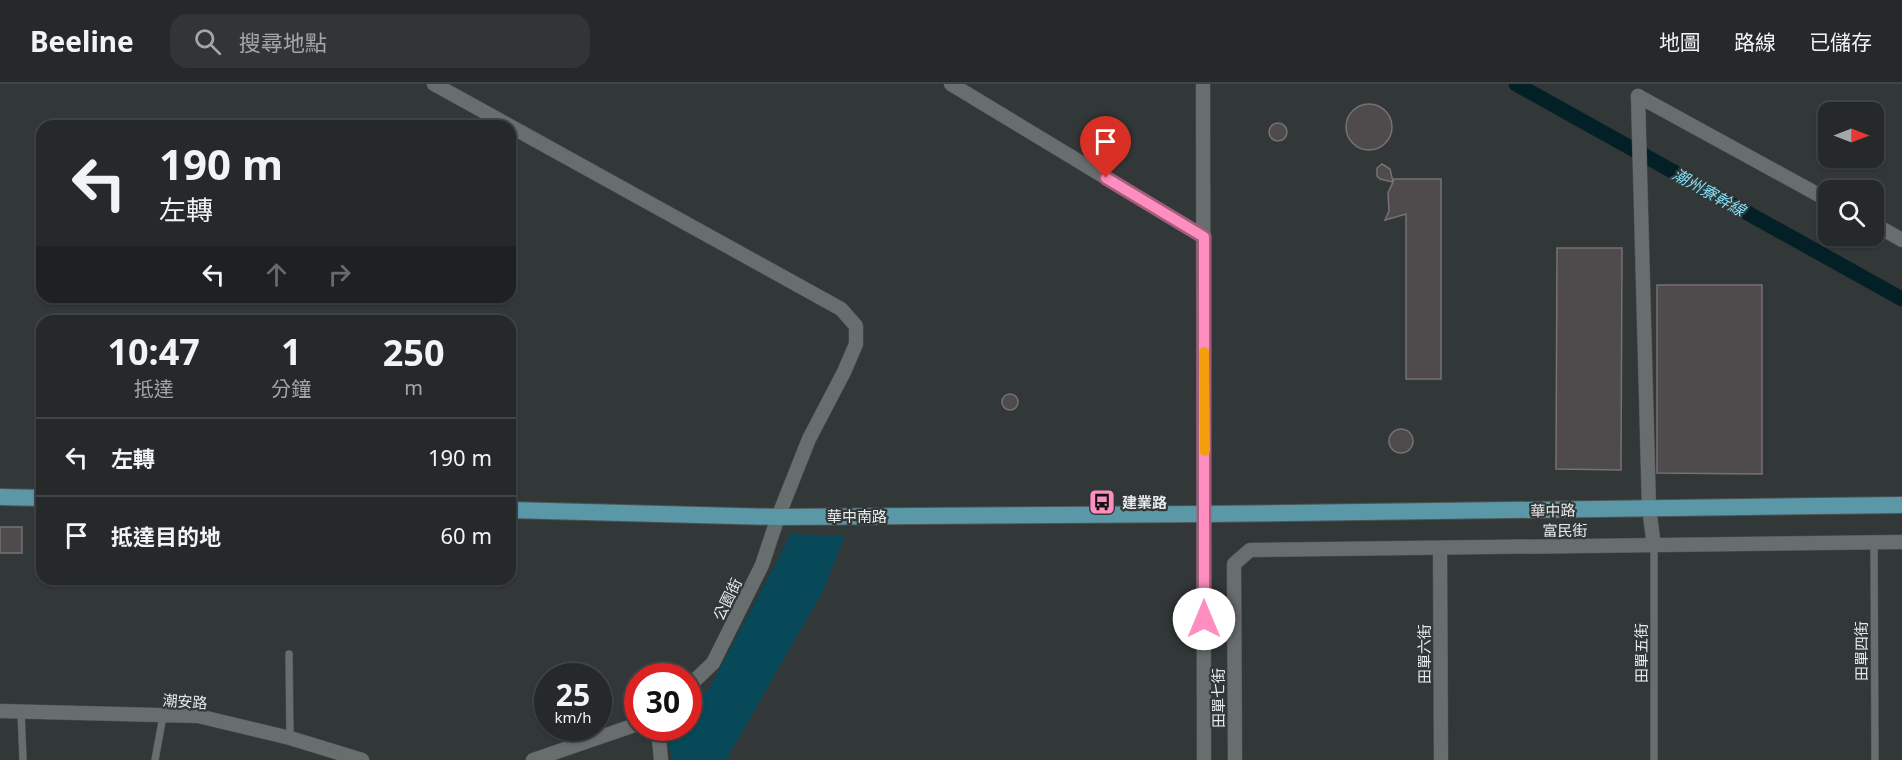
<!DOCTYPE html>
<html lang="zh-TW">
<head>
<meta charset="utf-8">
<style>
  body { margin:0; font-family:"Noto Sans","Noto Sans TC",sans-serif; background:#323536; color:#f1f3f6; height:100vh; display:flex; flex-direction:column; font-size:22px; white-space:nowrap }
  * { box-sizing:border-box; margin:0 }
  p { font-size:20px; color:#a4a6a8 }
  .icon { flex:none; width:33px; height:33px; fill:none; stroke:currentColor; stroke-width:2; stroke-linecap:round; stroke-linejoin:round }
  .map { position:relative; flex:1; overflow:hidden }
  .panel { position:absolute; left:36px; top:231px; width:480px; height:270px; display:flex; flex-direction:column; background:#26292a; border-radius:18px; box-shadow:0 2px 4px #0004,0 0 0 2px #424547 }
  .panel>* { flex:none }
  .guide { position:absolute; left:36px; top:36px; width:480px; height:183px; border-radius:18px; box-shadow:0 2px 4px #0004,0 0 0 2px #424547; background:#26292a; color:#f1f3f6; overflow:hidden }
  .needle { width:39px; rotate:90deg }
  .tools { position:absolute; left:1818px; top:18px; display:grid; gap:12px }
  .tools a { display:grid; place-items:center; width:66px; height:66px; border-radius:12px; background:#26292a; box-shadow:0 2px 4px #0004,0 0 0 2px #424547; font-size:30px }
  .speed { position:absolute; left:534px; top:579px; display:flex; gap:12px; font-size:30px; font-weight:700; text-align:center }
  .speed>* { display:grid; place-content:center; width:78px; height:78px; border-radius:50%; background:#26292a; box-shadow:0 2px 4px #0004,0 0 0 2px #424547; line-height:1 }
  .speed small { font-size:15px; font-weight:400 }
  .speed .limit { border:9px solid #d22; background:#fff; color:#111 }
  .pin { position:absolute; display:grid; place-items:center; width:51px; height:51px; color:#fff; margin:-62px -26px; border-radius:50% 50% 50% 0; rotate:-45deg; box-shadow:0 0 6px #0007 }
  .pin .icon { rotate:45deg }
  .me { position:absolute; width:66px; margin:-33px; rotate:0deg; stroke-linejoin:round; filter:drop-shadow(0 0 4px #0008) }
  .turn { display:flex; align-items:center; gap:21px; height:126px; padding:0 24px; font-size:27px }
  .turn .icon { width:78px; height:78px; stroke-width:2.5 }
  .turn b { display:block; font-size:42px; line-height:51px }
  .lanes { display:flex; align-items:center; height:57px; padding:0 24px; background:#0003; justify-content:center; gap:30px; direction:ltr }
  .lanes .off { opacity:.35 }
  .eta { display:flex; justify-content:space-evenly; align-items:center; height:102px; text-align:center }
  .eta b { font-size:36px; font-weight:700; line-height:42px }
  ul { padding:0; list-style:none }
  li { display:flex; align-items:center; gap:18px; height:78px; padding:0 24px; border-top:2px solid #424547 }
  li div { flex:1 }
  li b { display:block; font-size:22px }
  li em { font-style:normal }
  header { display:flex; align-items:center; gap:36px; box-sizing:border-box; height:84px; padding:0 30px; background:#26292a; border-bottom:2px solid #424547 }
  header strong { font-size:28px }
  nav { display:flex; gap:33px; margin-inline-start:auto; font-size:21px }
  .search { width:420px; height:54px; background:#323536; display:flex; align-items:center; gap:15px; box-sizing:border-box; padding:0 21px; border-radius:18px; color:#a4a6a8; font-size:22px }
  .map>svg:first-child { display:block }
  .green { fill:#074958 }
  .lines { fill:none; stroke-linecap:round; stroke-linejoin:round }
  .canal { stroke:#042027; stroke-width:15 }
  .building { fill:#4f4a4c; stroke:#767173; stroke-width:1.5 }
  .service-casing { stroke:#4f5355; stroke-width:8 }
  .minor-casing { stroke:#4f5355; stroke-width:15 }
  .primary-casing { stroke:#4f5355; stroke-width:18 }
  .service { stroke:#686d6e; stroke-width:7 }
  .minor { stroke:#686d6e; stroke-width:14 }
  .primary { stroke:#5a98a8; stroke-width:16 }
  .route-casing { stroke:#a45c7c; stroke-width:15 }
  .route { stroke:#fd8ebf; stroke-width:10 }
  .slow { stroke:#f59e0b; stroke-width:10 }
  .labels { text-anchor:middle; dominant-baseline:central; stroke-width:4.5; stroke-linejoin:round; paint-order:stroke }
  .poi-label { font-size:15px; font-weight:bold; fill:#e7eaeb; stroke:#323738; text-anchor:start }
  .street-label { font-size:15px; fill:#e7eaeb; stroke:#323738 }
  .water-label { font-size:16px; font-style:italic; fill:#82def8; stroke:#323738 }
</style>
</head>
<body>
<header>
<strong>Beeline</strong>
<div class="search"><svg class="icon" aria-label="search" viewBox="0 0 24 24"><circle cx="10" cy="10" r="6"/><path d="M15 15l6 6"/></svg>搜尋地點</div>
<nav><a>地圖</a><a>路線</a><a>已儲存</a></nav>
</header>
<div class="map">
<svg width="1902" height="676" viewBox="0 0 1902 676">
  <rect width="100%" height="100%" fill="#323738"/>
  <polygon class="green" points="791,450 845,452 823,507 726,676 672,676 666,647 670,644 688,644 689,625 710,603"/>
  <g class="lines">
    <polyline class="canal" points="1516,0 1902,215"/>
  </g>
  <g class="building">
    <circle cx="1369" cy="43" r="23"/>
    <circle cx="1278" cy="48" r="9"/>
    <polygon points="1382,80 1390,85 1393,98 1394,95 1441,95 1441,295 1406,295 1406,130 1385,136 1389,127 1388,109 1393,98 1380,95 1377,92 1377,84"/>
    <polygon points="1557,164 1622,164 1621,386 1556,385"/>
    <polygon points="1657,201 1762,201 1762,390 1657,389"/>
    <circle cx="1010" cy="318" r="8"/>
    <circle cx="1401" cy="357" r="12"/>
    <rect x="0" y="443" width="22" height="26"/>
  </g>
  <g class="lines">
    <defs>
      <g id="service">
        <polyline points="1874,458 1875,676"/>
        <polyline points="1654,462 1654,676"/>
        <polyline points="289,570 290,654"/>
        <polyline points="21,627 23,676"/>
        <polyline points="155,676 163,632"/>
      </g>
      <g id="minor">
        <polyline points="434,0 841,225 856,242 856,260 844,288 809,355 778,433 762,481 713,579 688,603"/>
        <polyline points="951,0 1204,153"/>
        <polyline points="1203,0 1204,676"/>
        <polyline points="1638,12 1649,424 1654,462"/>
        <polyline points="1638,12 1828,116"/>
        <polyline points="1874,140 1902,156"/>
        <polyline points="1440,464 1441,676"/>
        <polyline points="0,627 198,632 290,654 362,676"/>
        <polyline points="658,644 661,676"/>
        <polyline points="533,676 638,640"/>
        <polyline points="1235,676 1234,480 1250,466 1902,458"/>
      </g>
      <g id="primary">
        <polyline points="0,413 42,414"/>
        <polyline points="510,426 778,433 1205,430 1902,421"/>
      </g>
    </defs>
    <use href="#service" class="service-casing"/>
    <use href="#minor" class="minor-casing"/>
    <use href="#primary" class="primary-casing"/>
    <use href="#service" class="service"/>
    <use href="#minor" class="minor"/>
    <use href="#primary" class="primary"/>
  </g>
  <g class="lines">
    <defs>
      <polyline id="route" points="1106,94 1204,153 1204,535"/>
    </defs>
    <use href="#route" class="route-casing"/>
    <use href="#route" class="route"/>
    <polyline class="slow" points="1204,268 1205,367"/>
  </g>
  <defs>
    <symbol id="bus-square" viewBox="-11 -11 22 22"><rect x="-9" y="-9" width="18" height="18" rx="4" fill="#fd8ebf" stroke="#323738"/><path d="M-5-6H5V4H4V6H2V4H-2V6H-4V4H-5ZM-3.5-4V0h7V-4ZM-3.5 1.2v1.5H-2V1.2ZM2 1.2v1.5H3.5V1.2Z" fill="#111"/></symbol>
  </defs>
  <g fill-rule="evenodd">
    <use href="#bus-square" x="1087" y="403" width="30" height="30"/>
  </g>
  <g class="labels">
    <g class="poi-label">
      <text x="1122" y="418">建業路</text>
    </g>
    <g class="street-label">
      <text transform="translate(1553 426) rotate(-1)">華中路</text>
      <text x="857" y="432">華中南路</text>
      <text x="1565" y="446">富民街</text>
      <text transform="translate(727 515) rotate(-64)">公園街</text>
      <text transform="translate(1861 567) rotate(-90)">田單四街</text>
      <text transform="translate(1641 569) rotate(-90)">田單五街</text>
      <text transform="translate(1424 570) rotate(-90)">田單六街</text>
      <text transform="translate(1218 614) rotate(-90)">田單七街</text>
      <text transform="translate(185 617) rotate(4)">潮安路</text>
    </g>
    <g class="water-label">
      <text transform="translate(1709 108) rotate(29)">潮州寮幹線</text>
    </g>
  </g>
</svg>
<div class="tools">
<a><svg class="needle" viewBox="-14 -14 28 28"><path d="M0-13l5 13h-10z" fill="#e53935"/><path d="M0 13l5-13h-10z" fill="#a4a6a8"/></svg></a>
<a><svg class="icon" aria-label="search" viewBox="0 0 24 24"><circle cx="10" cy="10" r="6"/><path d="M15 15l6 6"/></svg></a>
</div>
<div class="speed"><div>25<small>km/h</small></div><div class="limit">30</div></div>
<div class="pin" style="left:1106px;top:94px;background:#d93025"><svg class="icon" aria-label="arrive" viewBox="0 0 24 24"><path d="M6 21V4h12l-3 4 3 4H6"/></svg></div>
<svg class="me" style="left:1204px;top:535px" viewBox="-20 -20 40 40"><circle r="19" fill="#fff"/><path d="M0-13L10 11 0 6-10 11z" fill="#fd8ebf"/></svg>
<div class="guide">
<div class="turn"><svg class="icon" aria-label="left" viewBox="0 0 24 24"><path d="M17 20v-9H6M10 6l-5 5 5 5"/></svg><div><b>190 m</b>左轉</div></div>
<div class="lanes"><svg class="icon" aria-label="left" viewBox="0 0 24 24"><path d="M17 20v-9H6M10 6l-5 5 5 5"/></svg><svg class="icon off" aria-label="ahead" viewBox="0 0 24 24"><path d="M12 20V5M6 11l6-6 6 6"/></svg><svg class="icon off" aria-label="right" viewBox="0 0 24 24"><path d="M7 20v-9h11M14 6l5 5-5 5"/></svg></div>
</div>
<section class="panel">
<div class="eta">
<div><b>10:47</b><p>抵達</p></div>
<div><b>1</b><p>分鐘</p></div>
<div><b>250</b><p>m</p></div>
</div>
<ul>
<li><svg class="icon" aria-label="left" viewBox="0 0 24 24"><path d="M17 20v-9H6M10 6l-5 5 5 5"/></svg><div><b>左轉</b></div><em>190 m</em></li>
<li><svg class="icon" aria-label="arrive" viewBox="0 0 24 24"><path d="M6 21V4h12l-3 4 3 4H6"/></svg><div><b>抵達目的地</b></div><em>60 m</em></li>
</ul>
</section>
</div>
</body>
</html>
